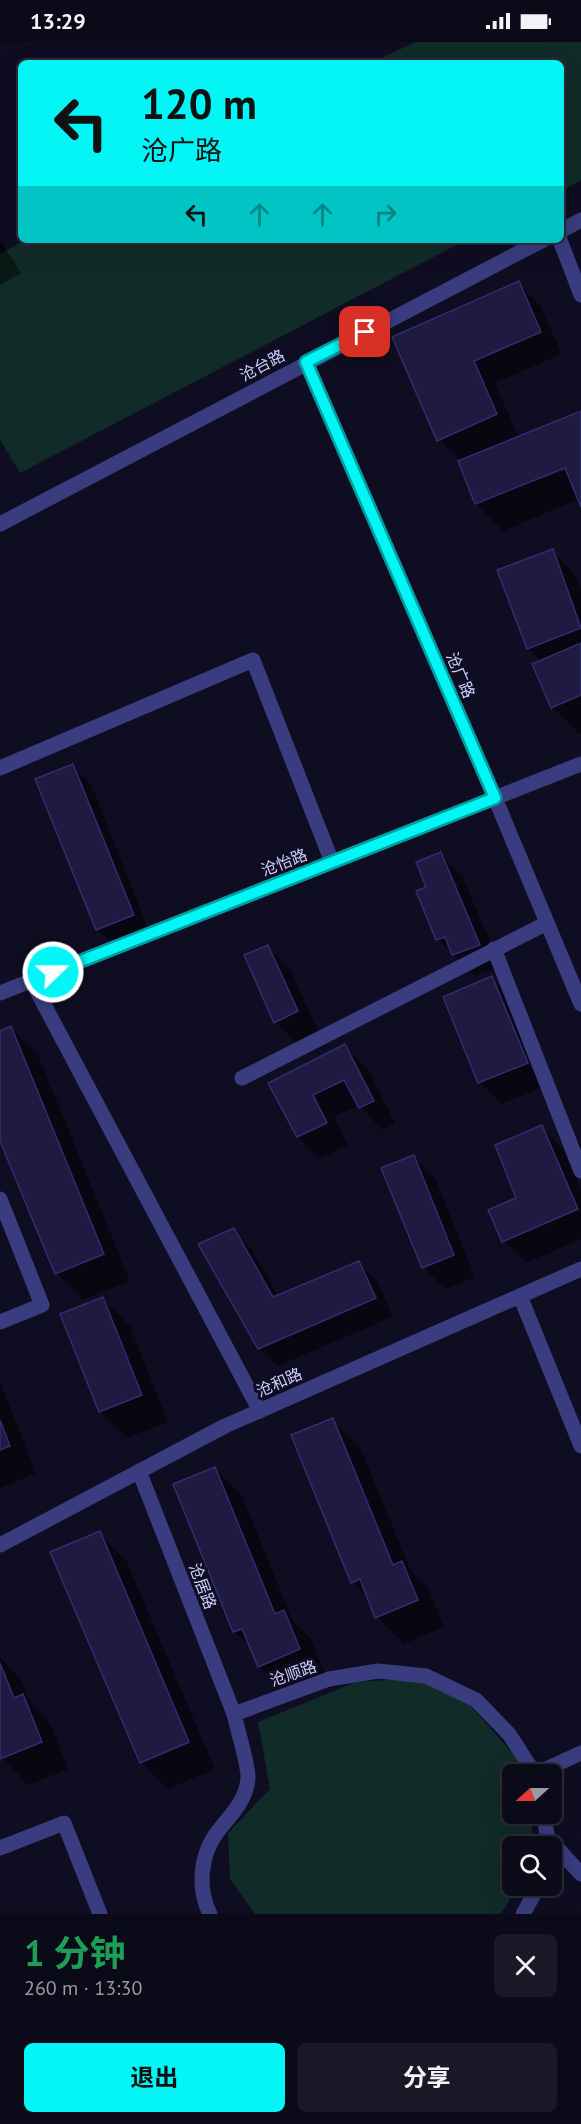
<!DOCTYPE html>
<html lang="zh">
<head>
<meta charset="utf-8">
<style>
  body { margin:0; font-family:"PT Sans","Noto Sans SC",sans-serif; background:#191826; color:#f1f3f6; height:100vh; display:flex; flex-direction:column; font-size:22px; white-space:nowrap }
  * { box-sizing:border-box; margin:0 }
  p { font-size:20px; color:#9a9aa2 }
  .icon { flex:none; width:33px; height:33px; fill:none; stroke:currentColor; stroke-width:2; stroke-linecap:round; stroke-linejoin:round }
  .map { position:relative; height:1872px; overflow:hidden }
  .side { display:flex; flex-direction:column; background:#0b0a19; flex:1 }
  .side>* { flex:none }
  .top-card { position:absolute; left:18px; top:18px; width:546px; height:183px; border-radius:9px; box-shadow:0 6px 24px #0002,0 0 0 2px #2b2b38; background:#03f5f6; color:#111; overflow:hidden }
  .needle { width:39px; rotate:249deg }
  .fabs { position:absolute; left:502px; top:1722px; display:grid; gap:12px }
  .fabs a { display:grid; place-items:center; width:60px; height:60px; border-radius:9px; background:#0b0a19; box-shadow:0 6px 24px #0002,0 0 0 2px #2b2b38; font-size:30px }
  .pin { position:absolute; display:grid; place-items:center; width:51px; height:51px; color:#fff; margin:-26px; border-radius:12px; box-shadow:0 3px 9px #0006 }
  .me { position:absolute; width:66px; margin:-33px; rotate:68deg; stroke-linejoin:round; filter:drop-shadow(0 0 4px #0008) }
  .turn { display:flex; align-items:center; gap:21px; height:126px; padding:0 24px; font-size:27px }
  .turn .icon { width:78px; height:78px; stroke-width:2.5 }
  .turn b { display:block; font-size:42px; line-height:51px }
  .lanes { display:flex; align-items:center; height:57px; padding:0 24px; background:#0003; justify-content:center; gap:30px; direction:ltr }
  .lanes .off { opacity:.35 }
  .round { display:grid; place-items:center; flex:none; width:63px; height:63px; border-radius:9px; background:#191826 }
  .summary { display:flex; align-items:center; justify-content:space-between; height:102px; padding:0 24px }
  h1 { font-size:36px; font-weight:700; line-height:45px; color:#1e9e55 }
  .button { display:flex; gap:12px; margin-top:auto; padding:12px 24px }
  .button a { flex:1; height:69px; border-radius:9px; background:#03f5f6; color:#111; font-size:24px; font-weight:700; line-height:69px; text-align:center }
  .button a+a { background:#191826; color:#f1f3f6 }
  .status { display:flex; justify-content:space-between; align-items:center; height:42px; padding:0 30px; background:#0b0a19; direction:ltr }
  .status svg { height:16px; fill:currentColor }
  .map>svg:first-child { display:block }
  .green { fill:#112b28 }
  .shadow { fill:#0007 }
  .building { fill:#1e1a42; stroke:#332c6e; stroke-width:1.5 }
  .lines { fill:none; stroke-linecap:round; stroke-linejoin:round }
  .minor { stroke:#393d80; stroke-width:15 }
  .route-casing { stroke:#029fa0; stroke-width:15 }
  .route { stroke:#03f5f6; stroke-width:10 }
  .labels { text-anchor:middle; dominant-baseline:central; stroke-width:6; stroke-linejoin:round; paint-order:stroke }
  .street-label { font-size:16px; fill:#cfcefe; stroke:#0f0d21 }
</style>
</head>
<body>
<div class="status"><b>13:29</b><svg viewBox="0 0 49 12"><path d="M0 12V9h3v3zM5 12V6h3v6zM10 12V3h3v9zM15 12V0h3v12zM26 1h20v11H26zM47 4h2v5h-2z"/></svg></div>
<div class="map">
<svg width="581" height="1872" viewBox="0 0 581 1872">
  <rect width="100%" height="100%" fill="#0f0d21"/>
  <g class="green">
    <polygon points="416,0 581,0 581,138 561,149 561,21 370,21"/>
    <polygon points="25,198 466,198 20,431 0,398 0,212"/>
    <path d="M 420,1636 L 470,1663 L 521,1721 L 523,1732 L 513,1732 L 513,1772 L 530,1772 L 533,1792 L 529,1804 L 513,1804 C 513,1827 517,1855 500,1872 L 255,1872 L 230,1837 L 228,1791 L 270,1747 L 258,1680 L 356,1640 Z"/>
  </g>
  <g class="shadow">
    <polygon points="0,198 21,231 0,243"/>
    <polygon points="518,241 540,263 562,312 495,341 519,396 581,371 581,461 579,457 503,489 476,462 461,420 439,398 394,295"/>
    <polygon points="552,509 574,531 581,548 581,691 579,692 552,665 542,620 528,606"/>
    <polygon points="73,724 91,742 150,891 115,905 97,887"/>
    <polygon points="440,812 462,834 501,925 475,934 438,897 427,846"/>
    <polygon points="268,905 290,927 319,991 297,1002 275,980"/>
    <polygon points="492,936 514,958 549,1043 501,1062 479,1040"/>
    <polygon points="11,986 38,1013 130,1239 83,1258 56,1231 0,1095 0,990"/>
    <polygon points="345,1004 367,1026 395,1081 382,1088 359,1063 334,1075 348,1103 320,1117 298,1095 270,1041"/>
    <polygon points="541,1085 563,1107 581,1148 581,1197 526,1221 504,1199"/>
    <polygon points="413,1114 435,1136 475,1235 445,1247 423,1225"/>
    <polygon points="233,1188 251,1206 279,1255 359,1221 377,1239 393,1275 277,1324 259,1306"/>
    <polygon points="103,1257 130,1284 168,1380 127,1396 100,1369"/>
    <polygon points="0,1340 36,1431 0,1446"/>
    <polygon points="332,1378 360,1405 411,1529 429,1548 444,1585 404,1602 377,1575 369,1557 353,1540"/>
    <polygon points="215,1427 242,1454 293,1579 311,1597 326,1634 286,1651 259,1624 252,1607 234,1589"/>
    <polygon points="99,1491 126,1518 215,1727 168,1747 141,1720"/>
    <polygon points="0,1615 21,1637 32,1663 50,1681 68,1727 28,1743 0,1713"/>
  </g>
  <g class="building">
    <polygon points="519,239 541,290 474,319 497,372 437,399 392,295"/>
    <polygon points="581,369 581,465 565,426 475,462 458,419"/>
    <polygon points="553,507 581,586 527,607 497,528"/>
    <polygon points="581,601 581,653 551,666 532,622"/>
    <polygon points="73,722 134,873 96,888 35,737"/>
    <polygon points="441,810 480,903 452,913 445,895 436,898 416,849 426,845 416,820"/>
    <polygon points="268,903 298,969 274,981 244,913"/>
    <polygon points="492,934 528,1021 478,1041 443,955"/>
    <polygon points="11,984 104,1212 55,1232 0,1099 0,989"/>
    <polygon points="345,1002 374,1059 359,1066 344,1038 313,1053 327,1081 297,1095 268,1041"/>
    <polygon points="542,1083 578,1167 502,1200 488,1168 516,1156 495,1103"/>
    <polygon points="414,1113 454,1213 422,1226 381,1126"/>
    <polygon points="234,1186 273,1255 359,1219 376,1256 258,1307 198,1202"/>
    <polygon points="103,1255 142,1353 99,1370 60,1272"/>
    <polygon points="333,1376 393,1523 402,1519 418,1558 375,1576 360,1537 351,1541 291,1393"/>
    <polygon points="0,1378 10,1404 0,1408"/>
    <polygon points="215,1425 275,1572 284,1568 300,1607 258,1625 242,1587 233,1590 173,1442"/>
    <polygon points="100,1489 189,1700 140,1721 50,1510"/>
    <polygon points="0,1621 14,1656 23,1652 42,1700 0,1717"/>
  </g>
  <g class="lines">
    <g class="minor">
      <polyline points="561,189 581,178"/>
      <polyline points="560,198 581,253"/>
      <polyline points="306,320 495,756 581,962"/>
      <polyline points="0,482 543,198"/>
      <polyline points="0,726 253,618 332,820"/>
      <polyline points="494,907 581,1129"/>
      <polyline points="31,938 260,1369"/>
      <polyline points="0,951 581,722"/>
      <polyline points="242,1036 547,881"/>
      <polyline points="0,1157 42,1263 0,1280"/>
      <polyline points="520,1254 581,1404"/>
      <polyline points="139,1429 234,1672"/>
      <polyline points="0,1503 225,1384 581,1227"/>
      <polyline points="535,1732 581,1711"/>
      <polyline points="543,1772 548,1796 546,1804"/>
      <polyline points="548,1796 581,1832"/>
      <polyline points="0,1806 64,1781 100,1872"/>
      <path d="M 210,1872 C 197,1846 200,1811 219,1788 C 232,1771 246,1759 248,1736 C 249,1725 237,1686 234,1672 L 329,1637 L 378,1629 L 426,1634 L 476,1658 L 509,1692 L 535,1732"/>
      <polyline points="523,1872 534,1852 536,1844"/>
    </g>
  </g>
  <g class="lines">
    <defs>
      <polyline id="route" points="53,930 495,756 306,320 365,290"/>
    </defs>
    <use href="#route" class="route-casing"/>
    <use href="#route" class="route"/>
  </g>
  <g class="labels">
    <g class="street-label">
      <text transform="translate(262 323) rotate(-28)">沧台路</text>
      <text transform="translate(461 633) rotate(67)">沧广路</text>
      <text transform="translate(284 820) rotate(-21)">沧怡路</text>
      <text transform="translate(279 1340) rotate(-24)">沧和路</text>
      <text transform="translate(203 1544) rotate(69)">沧居路</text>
      <text transform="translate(293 1631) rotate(-19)">沧顺路</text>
    </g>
  </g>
</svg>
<div class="fabs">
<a><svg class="needle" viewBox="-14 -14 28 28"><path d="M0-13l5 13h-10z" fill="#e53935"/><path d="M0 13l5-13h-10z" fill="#9a9aa2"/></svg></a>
<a><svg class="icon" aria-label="search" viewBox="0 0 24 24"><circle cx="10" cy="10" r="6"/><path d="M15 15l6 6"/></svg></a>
</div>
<div class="pin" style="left:365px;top:290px;background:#d93025"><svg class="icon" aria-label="arrive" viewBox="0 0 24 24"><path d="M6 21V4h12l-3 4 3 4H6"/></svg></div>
<svg class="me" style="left:53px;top:930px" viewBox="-20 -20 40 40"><circle r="17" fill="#03f5f6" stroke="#fff" stroke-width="3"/><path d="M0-11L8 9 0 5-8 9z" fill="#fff"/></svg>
<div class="top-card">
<div class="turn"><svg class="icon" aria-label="left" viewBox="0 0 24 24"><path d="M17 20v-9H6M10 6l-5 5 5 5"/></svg><div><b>120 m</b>沧广路</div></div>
<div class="lanes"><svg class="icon" aria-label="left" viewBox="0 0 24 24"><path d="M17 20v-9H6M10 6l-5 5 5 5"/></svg><svg class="icon off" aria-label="ahead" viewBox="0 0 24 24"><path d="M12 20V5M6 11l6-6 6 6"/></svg><svg class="icon off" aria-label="ahead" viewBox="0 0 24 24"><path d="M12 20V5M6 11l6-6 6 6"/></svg><svg class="icon off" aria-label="right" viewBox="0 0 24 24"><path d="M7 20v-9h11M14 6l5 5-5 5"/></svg></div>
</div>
</div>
<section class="side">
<div class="summary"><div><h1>1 分钟</h1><p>260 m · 13:30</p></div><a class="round"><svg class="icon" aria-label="close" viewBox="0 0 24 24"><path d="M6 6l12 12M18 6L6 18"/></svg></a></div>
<div class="button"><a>退出</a><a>分享</a></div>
</section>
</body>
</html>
